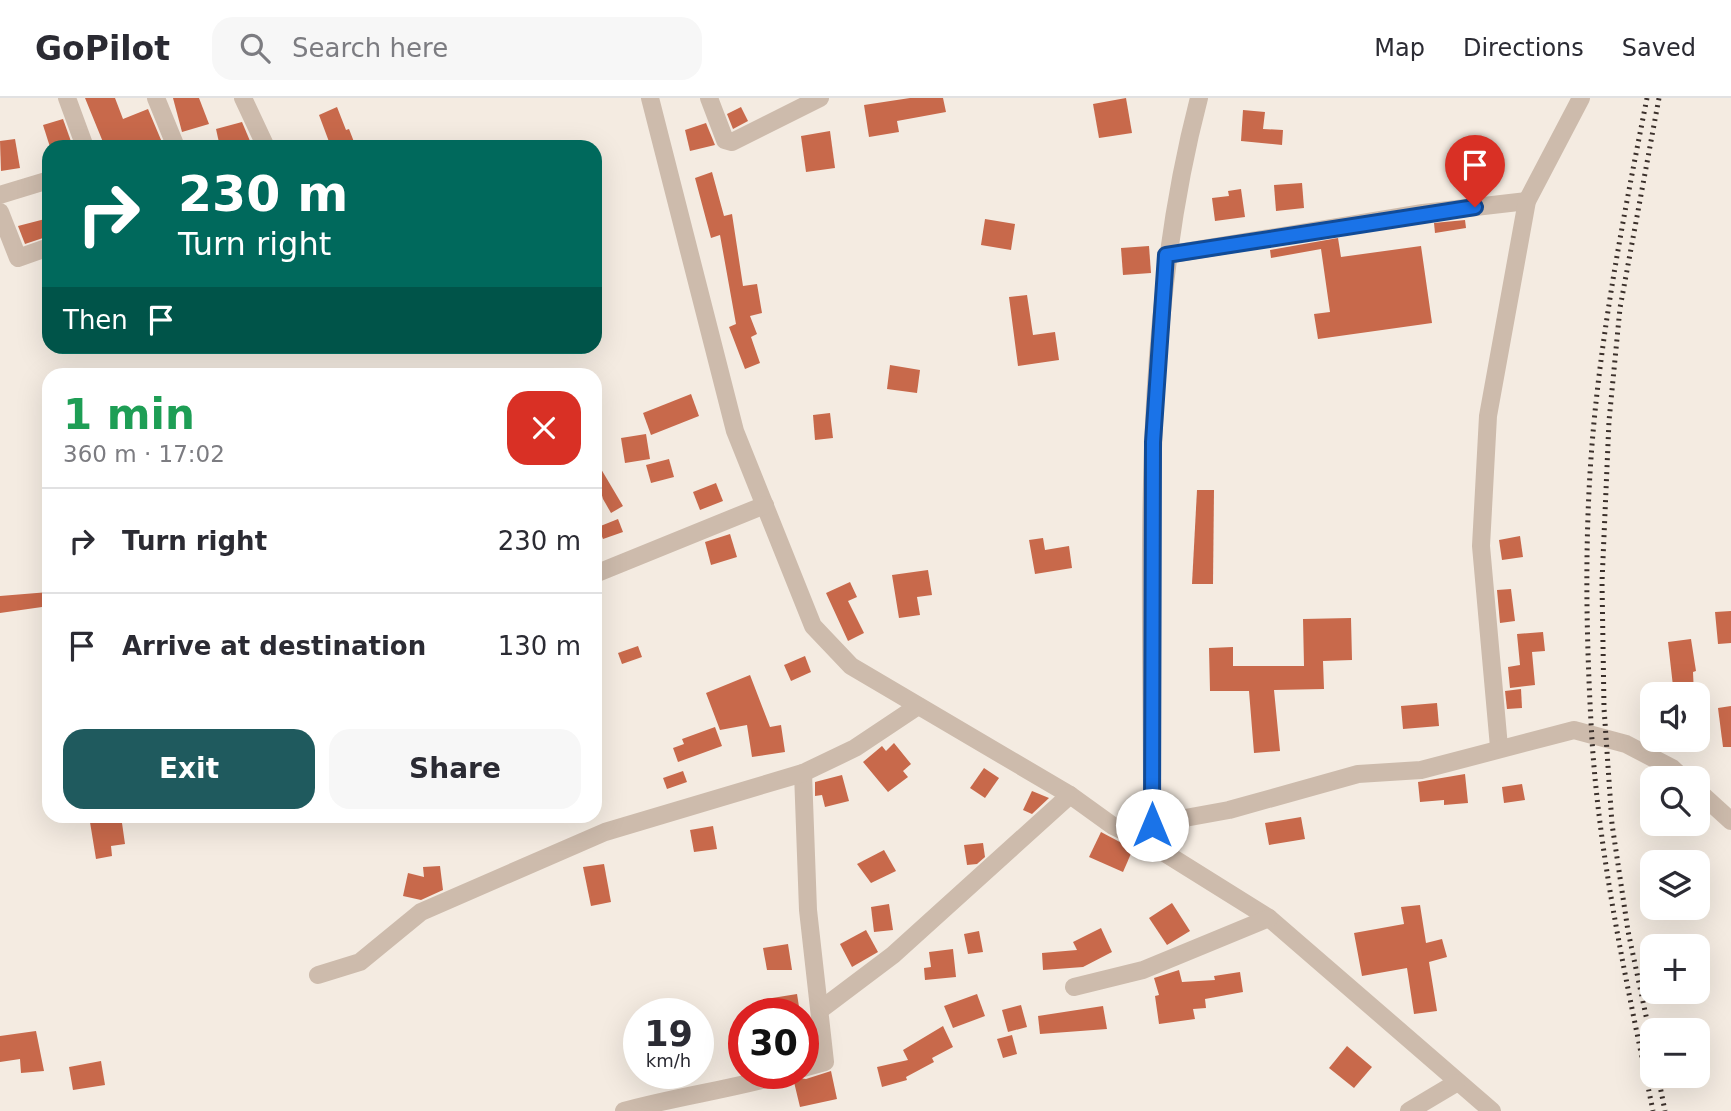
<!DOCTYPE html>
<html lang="en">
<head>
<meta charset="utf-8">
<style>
  body { margin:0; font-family:"DejaVu Sans",sans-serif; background:#f7f7f7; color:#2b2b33; height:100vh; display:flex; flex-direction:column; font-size:26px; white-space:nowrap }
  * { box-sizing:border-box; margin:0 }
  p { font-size:23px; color:#7c7c81 }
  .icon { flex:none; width:38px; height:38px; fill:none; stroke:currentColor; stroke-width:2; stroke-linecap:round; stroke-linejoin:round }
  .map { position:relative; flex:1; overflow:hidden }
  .details { position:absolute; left:42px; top:270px; width:560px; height:455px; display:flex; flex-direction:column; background:#fff; border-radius:21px; box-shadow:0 7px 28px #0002 }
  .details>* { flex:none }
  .hud { position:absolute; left:42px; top:42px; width:560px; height:214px; border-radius:21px; box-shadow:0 7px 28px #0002; background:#00695c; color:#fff; overflow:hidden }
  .buttons { position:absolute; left:1640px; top:584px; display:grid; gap:14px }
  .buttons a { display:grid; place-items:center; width:70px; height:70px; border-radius:14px; background:#fff; box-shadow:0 7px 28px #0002; font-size:35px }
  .speed { position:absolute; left:623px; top:900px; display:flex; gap:14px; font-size:35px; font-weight:700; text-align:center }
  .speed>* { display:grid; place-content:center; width:91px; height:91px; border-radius:50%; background:#fff; box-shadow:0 7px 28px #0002; line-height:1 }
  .speed small { font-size:18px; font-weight:400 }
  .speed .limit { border:10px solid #d22; background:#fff; color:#111 }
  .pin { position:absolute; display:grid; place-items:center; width:60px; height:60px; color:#fff; margin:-72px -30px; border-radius:50% 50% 50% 0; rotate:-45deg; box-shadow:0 0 7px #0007 }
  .pin .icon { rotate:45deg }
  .me { position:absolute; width:77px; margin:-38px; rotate:0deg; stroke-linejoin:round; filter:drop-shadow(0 0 5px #0008) }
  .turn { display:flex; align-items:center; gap:24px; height:147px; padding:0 21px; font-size:32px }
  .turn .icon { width:91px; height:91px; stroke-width:2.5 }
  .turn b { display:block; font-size:49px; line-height:60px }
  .then { display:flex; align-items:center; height:66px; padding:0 21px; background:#0003; gap:14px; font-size:26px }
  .round { display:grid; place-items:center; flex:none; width:74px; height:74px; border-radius:21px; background:#f7f7f7 }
  .head { display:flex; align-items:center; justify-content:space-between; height:119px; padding:0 21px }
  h1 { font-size:42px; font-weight:700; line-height:52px; color:#1e9e55 }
  .primary-button { display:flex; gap:14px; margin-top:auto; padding:14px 21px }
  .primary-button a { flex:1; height:80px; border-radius:21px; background:#1f5a5e; color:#fff; font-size:28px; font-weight:700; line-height:80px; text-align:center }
  .primary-button a+a { background:#f7f7f7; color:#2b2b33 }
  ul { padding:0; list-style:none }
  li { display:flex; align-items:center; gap:21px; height:105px; padding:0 21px; border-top:2px solid #e1e1e2 }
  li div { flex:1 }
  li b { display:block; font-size:26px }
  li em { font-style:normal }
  header { display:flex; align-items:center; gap:42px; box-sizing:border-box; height:98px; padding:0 35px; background:#fff; border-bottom:2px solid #e1e1e2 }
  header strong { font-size:33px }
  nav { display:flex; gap:38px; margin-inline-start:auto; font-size:24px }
  .search { width:490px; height:63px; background:#f7f7f7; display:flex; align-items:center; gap:18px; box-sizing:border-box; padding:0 24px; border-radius:21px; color:#7c7c81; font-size:26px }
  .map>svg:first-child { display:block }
  .building { fill:#c8694b }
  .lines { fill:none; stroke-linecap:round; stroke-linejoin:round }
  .minor { stroke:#cdbbac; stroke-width:18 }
  .rail { stroke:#3b302b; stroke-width:5; stroke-dasharray:2 5; stroke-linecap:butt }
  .route-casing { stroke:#114b97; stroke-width:18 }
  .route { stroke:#1a73e8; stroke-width:12 }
</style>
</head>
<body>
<header>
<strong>GoPilot</strong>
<div class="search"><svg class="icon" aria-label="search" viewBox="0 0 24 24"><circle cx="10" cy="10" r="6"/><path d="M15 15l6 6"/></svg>Search here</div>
<nav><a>Map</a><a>Directions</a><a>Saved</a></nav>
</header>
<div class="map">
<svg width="1731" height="1013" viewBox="0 0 1731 1013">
  <rect width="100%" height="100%" fill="#f4ebe1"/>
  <g class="building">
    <polygon points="85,0 115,0 123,21 148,11 164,49 105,49"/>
    <polygon points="173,0 199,0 209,26 182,34"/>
    <polygon points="910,0 943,0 946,14 897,23 899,34 869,39 864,7"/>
    <polygon points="1126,0 1132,35 1099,40 1093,6"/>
    <polygon points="337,9 346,32 349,31 356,49 331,49 319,17"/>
    <polygon points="741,9 748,23 733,31 727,16"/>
    <polygon points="1243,12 1265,14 1263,31 1283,32 1282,47 1241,43"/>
    <polygon points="63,21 73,49 50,49 43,27"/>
    <polygon points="242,24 250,43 220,49 216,31"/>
    <polygon points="706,25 715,47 690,53 685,32"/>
    <polygon points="830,33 835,70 806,74 801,38"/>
    <polygon points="15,41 20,70 1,73 0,43"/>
    <polygon points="712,74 724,118 732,116 743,188 757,186 762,215 750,218 757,236 751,239 760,265 745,271 729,229 736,226 720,137 711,140 695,80"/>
    <polygon points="1302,85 1304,110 1276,113 1274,87"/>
    <polygon points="1241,91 1245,119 1215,123 1212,100 1229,98 1228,93"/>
    <polygon points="45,121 49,138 25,146 18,128"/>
    <polygon points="985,121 1015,126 1011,152 981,147"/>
    <polygon points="1465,122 1466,130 1435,135 1434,125"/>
    <polygon points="1338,140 1341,159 1421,148 1432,225 1318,241 1314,216 1330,214 1321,151 1271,160 1270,152"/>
    <polygon points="1149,148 1151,175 1123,177 1121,150"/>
    <polygon points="1027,197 1033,237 1055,234 1059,262 1018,268 1009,199"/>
    <polygon points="890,267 920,272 917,295 887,291"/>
    <polygon points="691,296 699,318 651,337 643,315"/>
    <polygon points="830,315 833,340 815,342 813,317"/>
    <polygon points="646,336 650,361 625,365 621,340"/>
    <polygon points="669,361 674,379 651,385 646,367"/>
    <polygon points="601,371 623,408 611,415 603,401 595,374"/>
    <polygon points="716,385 723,403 700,412 693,394"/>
    <polygon points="1197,392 1214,392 1213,486 1192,486"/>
    <polygon points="618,421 623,434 603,441 598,429"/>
    <polygon points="730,436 737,459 711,467 705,444"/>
    <polygon points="1520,438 1523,459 1502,462 1499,442"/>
    <polygon points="1043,440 1045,452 1069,448 1072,470 1035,476 1029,442"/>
    <polygon points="928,472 932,497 917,499 920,517 899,520 892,477"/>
    <polygon points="850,484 857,499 848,503 864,535 848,543 826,495"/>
    <polygon points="1511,491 1515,523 1500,525 1497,492"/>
    <polygon points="49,494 49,508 0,515 0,498"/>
    <polygon points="1731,513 1731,545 1718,546 1715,514"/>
    <polygon points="1351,520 1352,562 1323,563 1324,591 1274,592 1280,653 1254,655 1249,593 1210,593 1209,550 1233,549 1233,568 1304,568 1303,521"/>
    <polygon points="1543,534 1545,553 1532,554 1535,587 1510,590 1508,569 1520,567 1517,536"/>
    <polygon points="1691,541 1696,573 1693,574 1694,597 1674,597 1668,544"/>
    <polygon points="638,548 642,559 622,566 618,555"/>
    <polygon points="805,558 811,574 791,583 784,567"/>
    <polygon points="750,577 770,629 781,627 785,654 752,659 747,627 720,632 706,595"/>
    <polygon points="1521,591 1522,610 1507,611 1505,593"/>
    <polygon points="1437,605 1439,628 1403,631 1401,608"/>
    <polygon points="1731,608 1731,649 1723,649 1718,610"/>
    <polygon points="715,629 722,648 678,664 673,650 684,646 682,641"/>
    <polygon points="894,645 911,666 903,673 908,679 888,694 863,664 882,648 886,653"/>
    <polygon points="984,670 999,680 985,700 970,690"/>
    <polygon points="683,673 687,684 667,691 663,680"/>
    <polygon points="1465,676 1468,705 1444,707 1444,702 1420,704 1418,684"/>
    <polygon points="842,677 849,703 825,709 822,697 815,698 815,684"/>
    <polygon points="1522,686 1525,702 1504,705 1502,689"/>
    <polygon points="1032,693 1049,700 1032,716 1023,712"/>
    <polygon points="89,718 121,718 125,746 111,748 112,758 96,761"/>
    <polygon points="1301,719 1305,741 1269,747 1265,725"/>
    <polygon points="713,728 717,751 694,754 690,732"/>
    <polygon points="1101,734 1133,751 1123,774 1089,759"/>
    <polygon points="983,745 985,759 977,766 967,767 964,747"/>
    <polygon points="884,752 896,773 871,785 857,766"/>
    <polygon points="604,766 611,804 591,808 583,769"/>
    <polygon points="440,768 443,792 421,802 403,798 408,775 424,779 423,769"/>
    <polygon points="1172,805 1190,833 1167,847 1149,820"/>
    <polygon points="889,806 893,832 874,834 871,809"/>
    <polygon points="1420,807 1426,845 1442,841 1447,859 1429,864 1437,913 1414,916 1407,870 1362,878 1354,835 1404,826 1401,809"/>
    <polygon points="1101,830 1112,854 1083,869 1043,872 1042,855 1077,852 1073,844"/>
    <polygon points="866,832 878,854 852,869 840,846"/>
    <polygon points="979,833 983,854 968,856 964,836"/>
    <polygon points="788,846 792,872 767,872 763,850"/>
    <polygon points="953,851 956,879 925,882 924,870 931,869 929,854"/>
    <polygon points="1179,872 1182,884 1215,882 1214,878 1240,874 1243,894 1205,901 1206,910 1193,911 1195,921 1159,926 1155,898 1159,897 1154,880"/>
    <polygon points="797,896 800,915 768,915 766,901"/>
    <polygon points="977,896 985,918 953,930 944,908"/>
    <polygon points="1021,907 1027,929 1008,934 1002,912"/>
    <polygon points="1103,908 1107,931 1040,936 1038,918"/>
    <polygon points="943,928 953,949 932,960 934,964 906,979 907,982 882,989 877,969 908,962 903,952"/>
    <polygon points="36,933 44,973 21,975 20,961 0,964 0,938"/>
    <polygon points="1012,937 1017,956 1003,960 997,941"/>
    <polygon points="1347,948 1372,969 1354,990 1329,970"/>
    <polygon points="101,963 105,987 73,992 69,969"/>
    <polygon points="831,973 837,1001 800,1009 794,984 798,980 806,981"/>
  </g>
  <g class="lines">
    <g class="minor">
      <polyline points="67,0 85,49"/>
      <polyline points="156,0 176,49"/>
      <polyline points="243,0 266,49"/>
      <polyline points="650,0 735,333 813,528 851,568 1070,697 1113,728 1152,747 1269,820 1492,1013"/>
      <polyline points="709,0 725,42 732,44 820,0"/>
      <polyline points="0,97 49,82"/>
      <polyline points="0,114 18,160 49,149"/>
      <polyline points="1166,157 1423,115 1527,103"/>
      <polyline points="595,476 765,407"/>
      <polyline points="1499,649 1481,448 1488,318 1527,103 1581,0"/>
      <polyline points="803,675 808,812 825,964 803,970"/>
      <polyline points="1698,693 1731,723"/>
      <path d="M 1152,727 C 1153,485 1137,236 1199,0"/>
      <polyline points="1141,728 1229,712 1358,676 1421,672 1574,632 1626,646 1672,670 1684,681"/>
      <polyline points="318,877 360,864 421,814 605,734 803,675 855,650 918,608"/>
      <polyline points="1074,889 1143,872 1269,820"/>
      <polyline points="820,912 893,857 1070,697"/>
      <path d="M 624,1013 C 678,998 734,991 788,975"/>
      <polyline points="1409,1013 1456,985"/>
    </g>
    <g class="rail">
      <path d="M 1647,0 C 1625,111 1603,222 1593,335 C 1584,437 1586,540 1592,642 C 1600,767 1628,890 1653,1013"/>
      <polyline points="1652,946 1628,833 1612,726 1604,610 1602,484 1609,323 1620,210 1659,0"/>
      <polyline points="1658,978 1665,1013"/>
    </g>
  </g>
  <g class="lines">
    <defs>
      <polyline id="route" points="1152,727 1153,344 1166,157 1475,109"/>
    </defs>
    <use href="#route" class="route-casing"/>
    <use href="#route" class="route"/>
  </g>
</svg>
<div class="buttons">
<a><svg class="icon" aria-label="sound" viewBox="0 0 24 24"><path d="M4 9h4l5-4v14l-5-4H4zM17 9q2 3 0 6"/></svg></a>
<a><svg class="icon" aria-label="search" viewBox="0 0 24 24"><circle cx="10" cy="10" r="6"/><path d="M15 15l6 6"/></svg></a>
<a><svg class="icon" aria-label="layers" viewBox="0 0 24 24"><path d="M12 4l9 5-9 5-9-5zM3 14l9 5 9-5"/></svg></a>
<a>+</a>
<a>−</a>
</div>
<div class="speed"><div>19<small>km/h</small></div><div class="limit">30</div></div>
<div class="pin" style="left:1475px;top:109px;background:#d93025"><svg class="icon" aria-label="arrive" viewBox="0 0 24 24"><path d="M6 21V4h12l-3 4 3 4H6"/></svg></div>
<svg class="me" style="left:1152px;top:727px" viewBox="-20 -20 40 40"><circle r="19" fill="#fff"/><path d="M0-13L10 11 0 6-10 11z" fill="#1a73e8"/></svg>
<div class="hud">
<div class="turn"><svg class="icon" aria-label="right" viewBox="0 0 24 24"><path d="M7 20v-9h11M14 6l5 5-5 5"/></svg><div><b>230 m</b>Turn right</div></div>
<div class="then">Then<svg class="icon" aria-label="arrive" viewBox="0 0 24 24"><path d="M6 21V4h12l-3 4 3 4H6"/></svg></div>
</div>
<section class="details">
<div class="head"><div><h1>1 min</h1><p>360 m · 17:02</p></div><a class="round" style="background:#d93025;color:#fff"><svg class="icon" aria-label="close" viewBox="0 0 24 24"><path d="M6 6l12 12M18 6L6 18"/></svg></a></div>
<ul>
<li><svg class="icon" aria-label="right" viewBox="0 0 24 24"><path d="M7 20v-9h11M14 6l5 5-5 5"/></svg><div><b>Turn right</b></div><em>230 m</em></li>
<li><svg class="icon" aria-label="arrive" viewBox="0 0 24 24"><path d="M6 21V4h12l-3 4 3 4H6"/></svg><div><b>Arrive at destination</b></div><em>130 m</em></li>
</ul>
<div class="primary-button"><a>Exit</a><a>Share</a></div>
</section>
</div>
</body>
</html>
